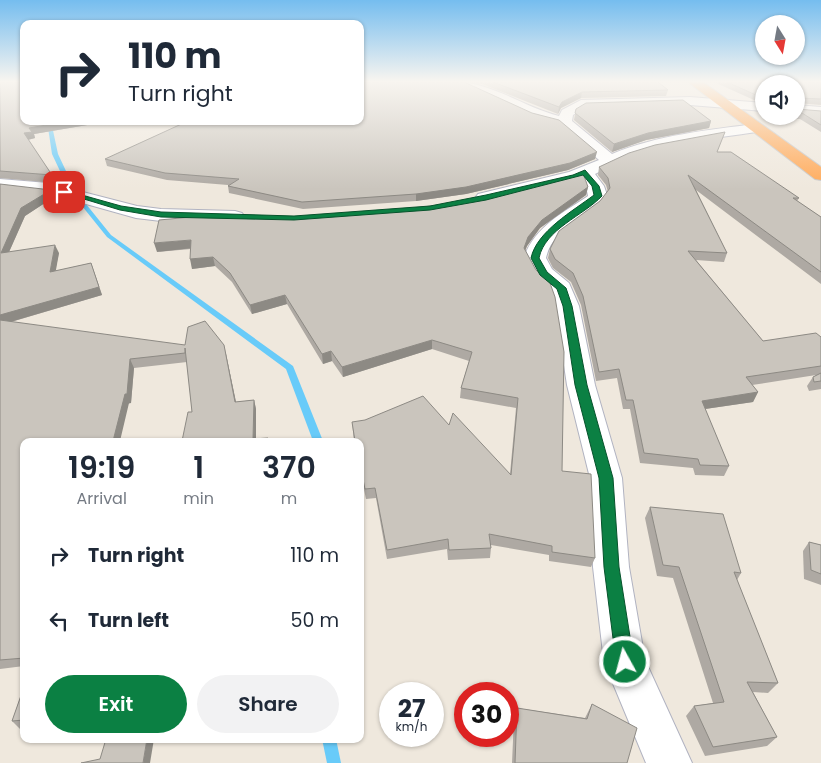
<!DOCTYPE html>
<html lang="en">
<head>
<meta charset="utf-8">
<style>
  body { margin:0; font-family:Poppins,sans-serif; background:#f2f2f3; color:#1f2937; height:100vh; display:flex; flex-direction:column; font-size:19px; white-space:nowrap }
  * { box-sizing:border-box; margin:0 }
  p { font-size:16px; color:#747a83 }
  .icon { flex:none; width:28px; height:28px; fill:none; stroke:currentColor; stroke-width:2; stroke-linecap:round; stroke-linejoin:round }
  .map { position:relative; flex:1; overflow:hidden }
  .details { position:absolute; left:20px; top:438px; width:344px; height:305px; display:flex; flex-direction:column; background:#fff; border-radius:10px; box-shadow:0 1px 4px #0004 }
  .details>* { flex:none }
  .top-card { position:absolute; left:20px; top:20px; width:344px; height:105px; border-radius:10px; box-shadow:0 1px 4px #0004; background:#fff; color:#1f2937; overflow:hidden }
  .needle { width:32px; rotate:169deg }
  .fabs { position:absolute; left:755px; top:15px; display:grid; gap:10px }
  .fabs a { display:grid; place-items:center; width:50px; height:50px; border-radius:50%; background:#fff; box-shadow:0 1px 4px #0004; font-size:25px }
  .speed { position:absolute; left:379px; top:682px; display:flex; gap:10px; font-size:25px; font-weight:700; text-align:center }
  .speed>* { display:grid; place-content:center; width:65px; height:65px; border-radius:50%; background:#fff; box-shadow:0 1px 4px #0004; line-height:1 }
  .speed small { font-size:12px; font-weight:400 }
  .speed .limit { border:8px solid #d22; background:#fff; color:#111 }
  .pin { position:absolute; display:grid; place-items:center; width:42px; height:42px; color:#fff; margin:-21px; border-radius:10px; box-shadow:0 2px 8px #0006 }
  .me { position:absolute; width:55px; margin:-28px; rotate:353deg; stroke-linejoin:round; filter:drop-shadow(0 0 4px #0008) }
  .turn { display:flex; align-items:center; gap:18px; height:105px; padding:0 25px; font-size:22px }
  .turn .icon { width:65px; height:65px; stroke-width:2.5 }
  .turn b { display:block; font-size:35px; line-height:42px }
  .eta { display:flex; justify-content:space-evenly; align-items:center; height:85px; text-align:center }
  .eta b { font-size:30px; font-weight:600; line-height:35px }
  .cta { display:flex; gap:10px; margin-top:auto; padding:10px 25px }
  .cta a { flex:1; height:58px; border-radius:30px; background:#0b8043; color:#fff; font-size:20px; font-weight:600; line-height:58px; text-align:center }
  .cta a+a { background:#f2f2f3; color:#1f2937 }
  ul { padding:0; list-style:none }
  li { display:flex; align-items:center; gap:15px; height:65px; padding:0 25px }
  li div { flex:1 }
  li b { display:block; font-size:19px }
  li em { font-style:normal }
  .map>svg:first-child { display:block }
  .lines { fill:none; stroke-linecap:round; stroke-linejoin:round }
  .stream { fill:#68cbf9; fill-rule:evenodd }
  .street-casing { stroke:#b1b3c1; stroke-width:2 }
  .highway-casing { stroke:#c8c8c8; stroke-width:2 }
  .street { fill:#fff; fill-rule:evenodd }
  .highway { fill:#ffa958; fill-rule:evenodd }
  .wall { fill:#aea9a3 }
  .shaded-wall { fill:#8d8a84 }
  .building { fill:#cac5bd; stroke:#8d8a84 }
  .route { fill:#0b8043; stroke:#07532c }
</style>
</head>
<body>
<div class="map">
<svg width="821" height="763" viewBox="0 0 821 763">
  <rect width="100%" height="100%" fill="#efe8dd"/>
  <g class="lines">
    <g class="stream">
      <polygon points="47,121 51,121 58,154 74,188 73,189 68,188 52,154"/>
      <polygon points="78,199 82,199 111,235 293,366 323,441 313,441 286,369 107,237 78,201"/>
      <polygon points="322,739 336,739 341,763 327,763"/>
    </g>
    <defs>
      <g id="street">
        <path d="M 455,82 C 491,82 524,107 559,116 L 562,110 L 581,100 L 690,97 L 764,103 L 764,111 L 690,105 L 584,108 L 573,115 L 572,121 L 612,154 C 657,135 708,130 756,124 L 761,125 L 763,128 L 761,131 L 756,132 C 717,138 675,142 638,155 C 623,160 609,167 595,174 L 604,186 L 607,195 L 604,200 C 589,222 553,225 546,258 L 552,269 L 569,283 L 579,306 L 595,385 L 622,478 L 629,567 L 645,660 L 692,763 L 646,763 L 604,662 L 593,567 L 590,478 L 567,385 L 555,306 L 550,291 L 536,278 L 524,258 C 533,228 564,212 588,196 L 586,186 L 582,179 L 484,203 L 478,202 L 475,198 L 478,194 L 569,172 L 599,160 L 559,125 L 532,118 Z"/>
        <polygon points="796,105 821,107 821,115 796,113"/>
        <polygon points="0,179 48,183 137,206 161,209 235,211 242,213 245,217 242,221 235,223 161,221 136,218 47,193 0,189"/>
      </g>
      <polygon id="highway" points="688,82 703,82 821,167 821,180 815,179"/>
    </defs>
    <use href="#street" class="street-casing"/>
    <use href="#highway" class="highway-casing"/>
    <use href="#street" class="street"/>
    <use href="#highway" class="highway"/>
  </g>
  <g class="wall">
    <polygon points="0,82 24,121 111,121 34,134 35,138 28,140 52,175 55,183 0,178"/>
    <polygon points="468,82 658,82 668,90 666,96 581,98 561,108 558,114 482,84"/>
    <polygon points="714,82 821,82 821,105 797,103 797,109 821,111 821,132 800,119 790,119 784,116 796,116 796,84 764,84 764,101 754,100"/>
    <polygon points="576,109 711,121 709,128 646,140 612,152 574,120"/>
    <polygon points="718,152 799,198 797,201 821,217 821,284 696,190 727,253 724,262 696,260 763,341 821,337 821,389 809,391 807,386 813,377 816,375 752,385 758,392 753,402 705,409 729,466 724,476 695,475 693,468 640,463 630,409 623,409 617,378 596,381 581,305 571,282 553,268 548,258 550,249 600,201 608,192 606,185 598,175 599,167"/>
    <polygon points="105,159 595,159 568,170 466,194 416,201 303,209 229,193 228,186 228,185 167,180 107,166"/>
    <polygon points="0,184 54,197 25,216 9,252 59,253 55,271 91,263 102,295 11,322 226,354 236,402 254,400 256,409 256,438 182,441 192,412 187,362 134,368 131,403 24,441 24,666 0,669"/>
    <polygon points="588,187 586,195 540,228 527,246 525,251 562,471 595,558 591,567 549,561 549,555 491,545 491,548 490,558 448,560 447,549 387,559 376,498 366,499 360,470 360,441 354,441 352,422 449,425 510,474 516,408 460,398 461,388 469,361 432,349 343,377 332,361 323,364 287,304 252,314 232,282 215,266 192,269 191,249 157,252 279,218 416,208"/>
    <polygon points="650,507 741,573 737,580 778,683 768,693 753,692 777,737 767,746 705,756 686,716 694,706 713,703 673,578 657,576 645,518"/>
    <polygon points="809,542 821,545 821,585 804,579 803,551"/>
    <polygon points="24,687 24,728 20,729 12,721"/>
    <polygon points="592,704 627,763 512,763 514,718 517,708 585,718"/>
  </g>
  <g class="shaded-wall">
    <polygon points="582,92 581,98 561,108 558,114 559,107 562,102"/>
    <polygon points="70,121 111,121 34,134 35,138 27,140 24,133 29,128"/>
    <polygon points="711,121 709,128 646,140 612,152 614,144 648,133"/>
    <polygon points="597,152 595,159 568,170 466,194 416,201 416,194"/>
    <polygon points="588,187 586,195 540,228 527,246 522,257 524,248 528,237 542,220"/>
    <polygon points="51,190 54,197 25,216 5,261 1,253 21,208"/>
    <polygon points="191,240 193,248 157,252 154,243"/>
    <polygon points="55,245 59,253 54,281 50,272"/>
    <polygon points="213,257 215,266 192,269 190,259"/>
    <polygon points="91,263 102,295 0,325 0,315"/>
    <polygon points="285,295 287,304 252,314 250,305"/>
    <polygon points="432,340 432,349 343,377 342,367"/>
    <polygon points="224,345 226,354 238,412 235,402"/>
    <polygon points="331,351 332,361 323,364 322,354"/>
    <polygon points="130,359 134,368 131,403 129,403 120,441 113,441"/>
    <polygon points="758,392 753,402 698,410 702,401"/>
    <polygon points="254,400 256,409 256,441 253,439"/>
    <polygon points="147,739 154,739 150,763 143,763"/>
  </g>
  <g class="building">
    <polygon points="0,82 24,82 24,121 70,121 29,128 32,132 24,133 52,175 0,171"/>
    <polygon points="360,82 464,82 532,113 559,120 597,152 570,163 466,187 416,194 302,202 228,186 239,179 165,173 105,159 188,121 360,121"/>
    <polygon points="493,82 658,82 668,90 582,92 562,102 559,107"/>
    <polygon points="727,82 821,82 821,99 798,98 796,100 797,109 821,111 821,125 802,113 796,113 796,84 764,84 764,96 756,95"/>
    <polygon points="683,100 711,121 648,133 614,144 575,113 576,109 586,103"/>
    <polygon points="725,132 717,152 731,152 799,198 793,198 821,217 821,272 688,175 727,253 688,251 763,341 816,333 821,337 821,366 746,377 758,392 702,401 729,466 700,465 698,459 644,453 633,400 626,400 619,369 599,372 583,296 573,273 555,259 550,249 559,231 600,201 610,188 608,178 599,167 629,153 655,145"/>
    <polygon points="583,173 588,187 542,220 528,237 524,248 536,270 550,283 555,297 564,352 562,471 591,474 595,558 552,552 552,546 489,534 491,548 449,550 448,539 387,550 375,488 365,489 360,465 360,441 355,441 352,422 365,420 423,396 449,425 453,413 511,475 518,398 461,388 472,352 432,340 342,367 331,351 322,354 285,295 250,305 230,273 213,257 190,259 191,240 154,243 159,220 202,216 279,218 416,208 467,201"/>
    <polygon points="0,184 51,190 21,208 1,253 55,245 50,272 91,263 99,287 0,315"/>
    <polygon points="0,320 185,345 188,327 205,321 224,345 235,402 254,400 253,439 268,438 268,441 182,441 188,412 192,412 185,348 185,353 130,359 127,394 125,394 113,441 24,441 24,658 0,660"/>
    <polygon points="821,373 821,381 814,382 813,377"/>
    <polygon points="650,507 723,514 741,573 734,572 778,683 747,682 777,737 713,747 694,706 724,702 679,567 663,565"/>
    <polygon points="809,542 821,545 821,574 811,570"/>
    <polygon points="24,687 24,720 12,721"/>
    <polygon points="592,704 637,728 627,763 515,763 517,708 587,719"/>
    <polygon points="106,739 147,739 143,763 81,763 100,759"/>
  </g>
  <linearGradient id="sky" x2="0" y2="1"><stop stop-color="#75bdef"/><stop offset="0.43" stop-color="#f8f5f0"/><stop offset="1" stop-color="#f8f5f0" stop-opacity="0"/></linearGradient>
  <rect width="821" height="189" fill="url(#sky)"/>
  <path class="route" d="M 585,170 L 599,186 L 602,196 C 583,216 545,229 539,258 L 547,272 L 566,288 L 572,306 L 587,385 L 613,478 L 619,567 L 634,662 L 631,668 L 625,671 L 619,668 L 616,662 L 604,567 L 599,478 L 575,385 L 563,306 L 557,289 L 540,275 L 531,258 C 537,231 573,211 594,195 L 592,186 L 583,175 L 486,200 L 430,210 L 294,220 L 161,217 L 120,210 L 61,192 L 64,190 L 121,206 L 161,212 L 294,216 L 430,206 L 486,195 L 573,175 Z"/>
</svg>
<div class="fabs">
<a><svg class="needle" viewBox="-14 -14 28 28"><path d="M0-13l5 13h-10z" fill="#e53935"/><path d="M0 13l5-13h-10z" fill="#747a83"/></svg></a>
<a><svg class="icon" aria-label="sound" viewBox="0 0 24 24"><path d="M4 9h4l5-4v14l-5-4H4zM17 9q2 3 0 6"/></svg></a>
</div>
<div class="speed"><div>27<small>km/h</small></div><div class="limit">30</div></div>
<div class="pin" style="left:64px;top:192px;background:#d93025"><svg class="icon" aria-label="arrive" viewBox="0 0 24 24"><path d="M6 21V4h12l-3 4 3 4H6"/></svg></div>
<svg class="me" style="left:625px;top:662px" viewBox="-20 -20 40 40"><circle r="17" fill="#0b8043" stroke="#fff" stroke-width="3"/><path d="M0-11L8 9 0 5-8 9z" fill="#fff"/></svg>
<div class="top-card">
<div class="turn"><svg class="icon" aria-label="right" viewBox="0 0 24 24"><path d="M7 20v-9h11M14 6l5 5-5 5"/></svg><div><b>110 m</b>Turn right</div></div>
</div>
<section class="details">
<div class="eta">
<div><b>19:19</b><p>Arrival</p></div>
<div><b>1</b><p>min</p></div>
<div><b>370</b><p>m</p></div>
</div>
<ul>
<li><svg class="icon" aria-label="right" viewBox="0 0 24 24"><path d="M7 20v-9h11M14 6l5 5-5 5"/></svg><div><b>Turn right</b></div><em>110 m</em></li>
<li><svg class="icon" aria-label="left" viewBox="0 0 24 24"><path d="M17 20v-9H6M10 6l-5 5 5 5"/></svg><div><b>Turn left</b></div><em>50 m</em></li>
</ul>
<div class="cta"><a>Exit</a><a>Share</a></div>
</section>
</div>
</body>
</html>
